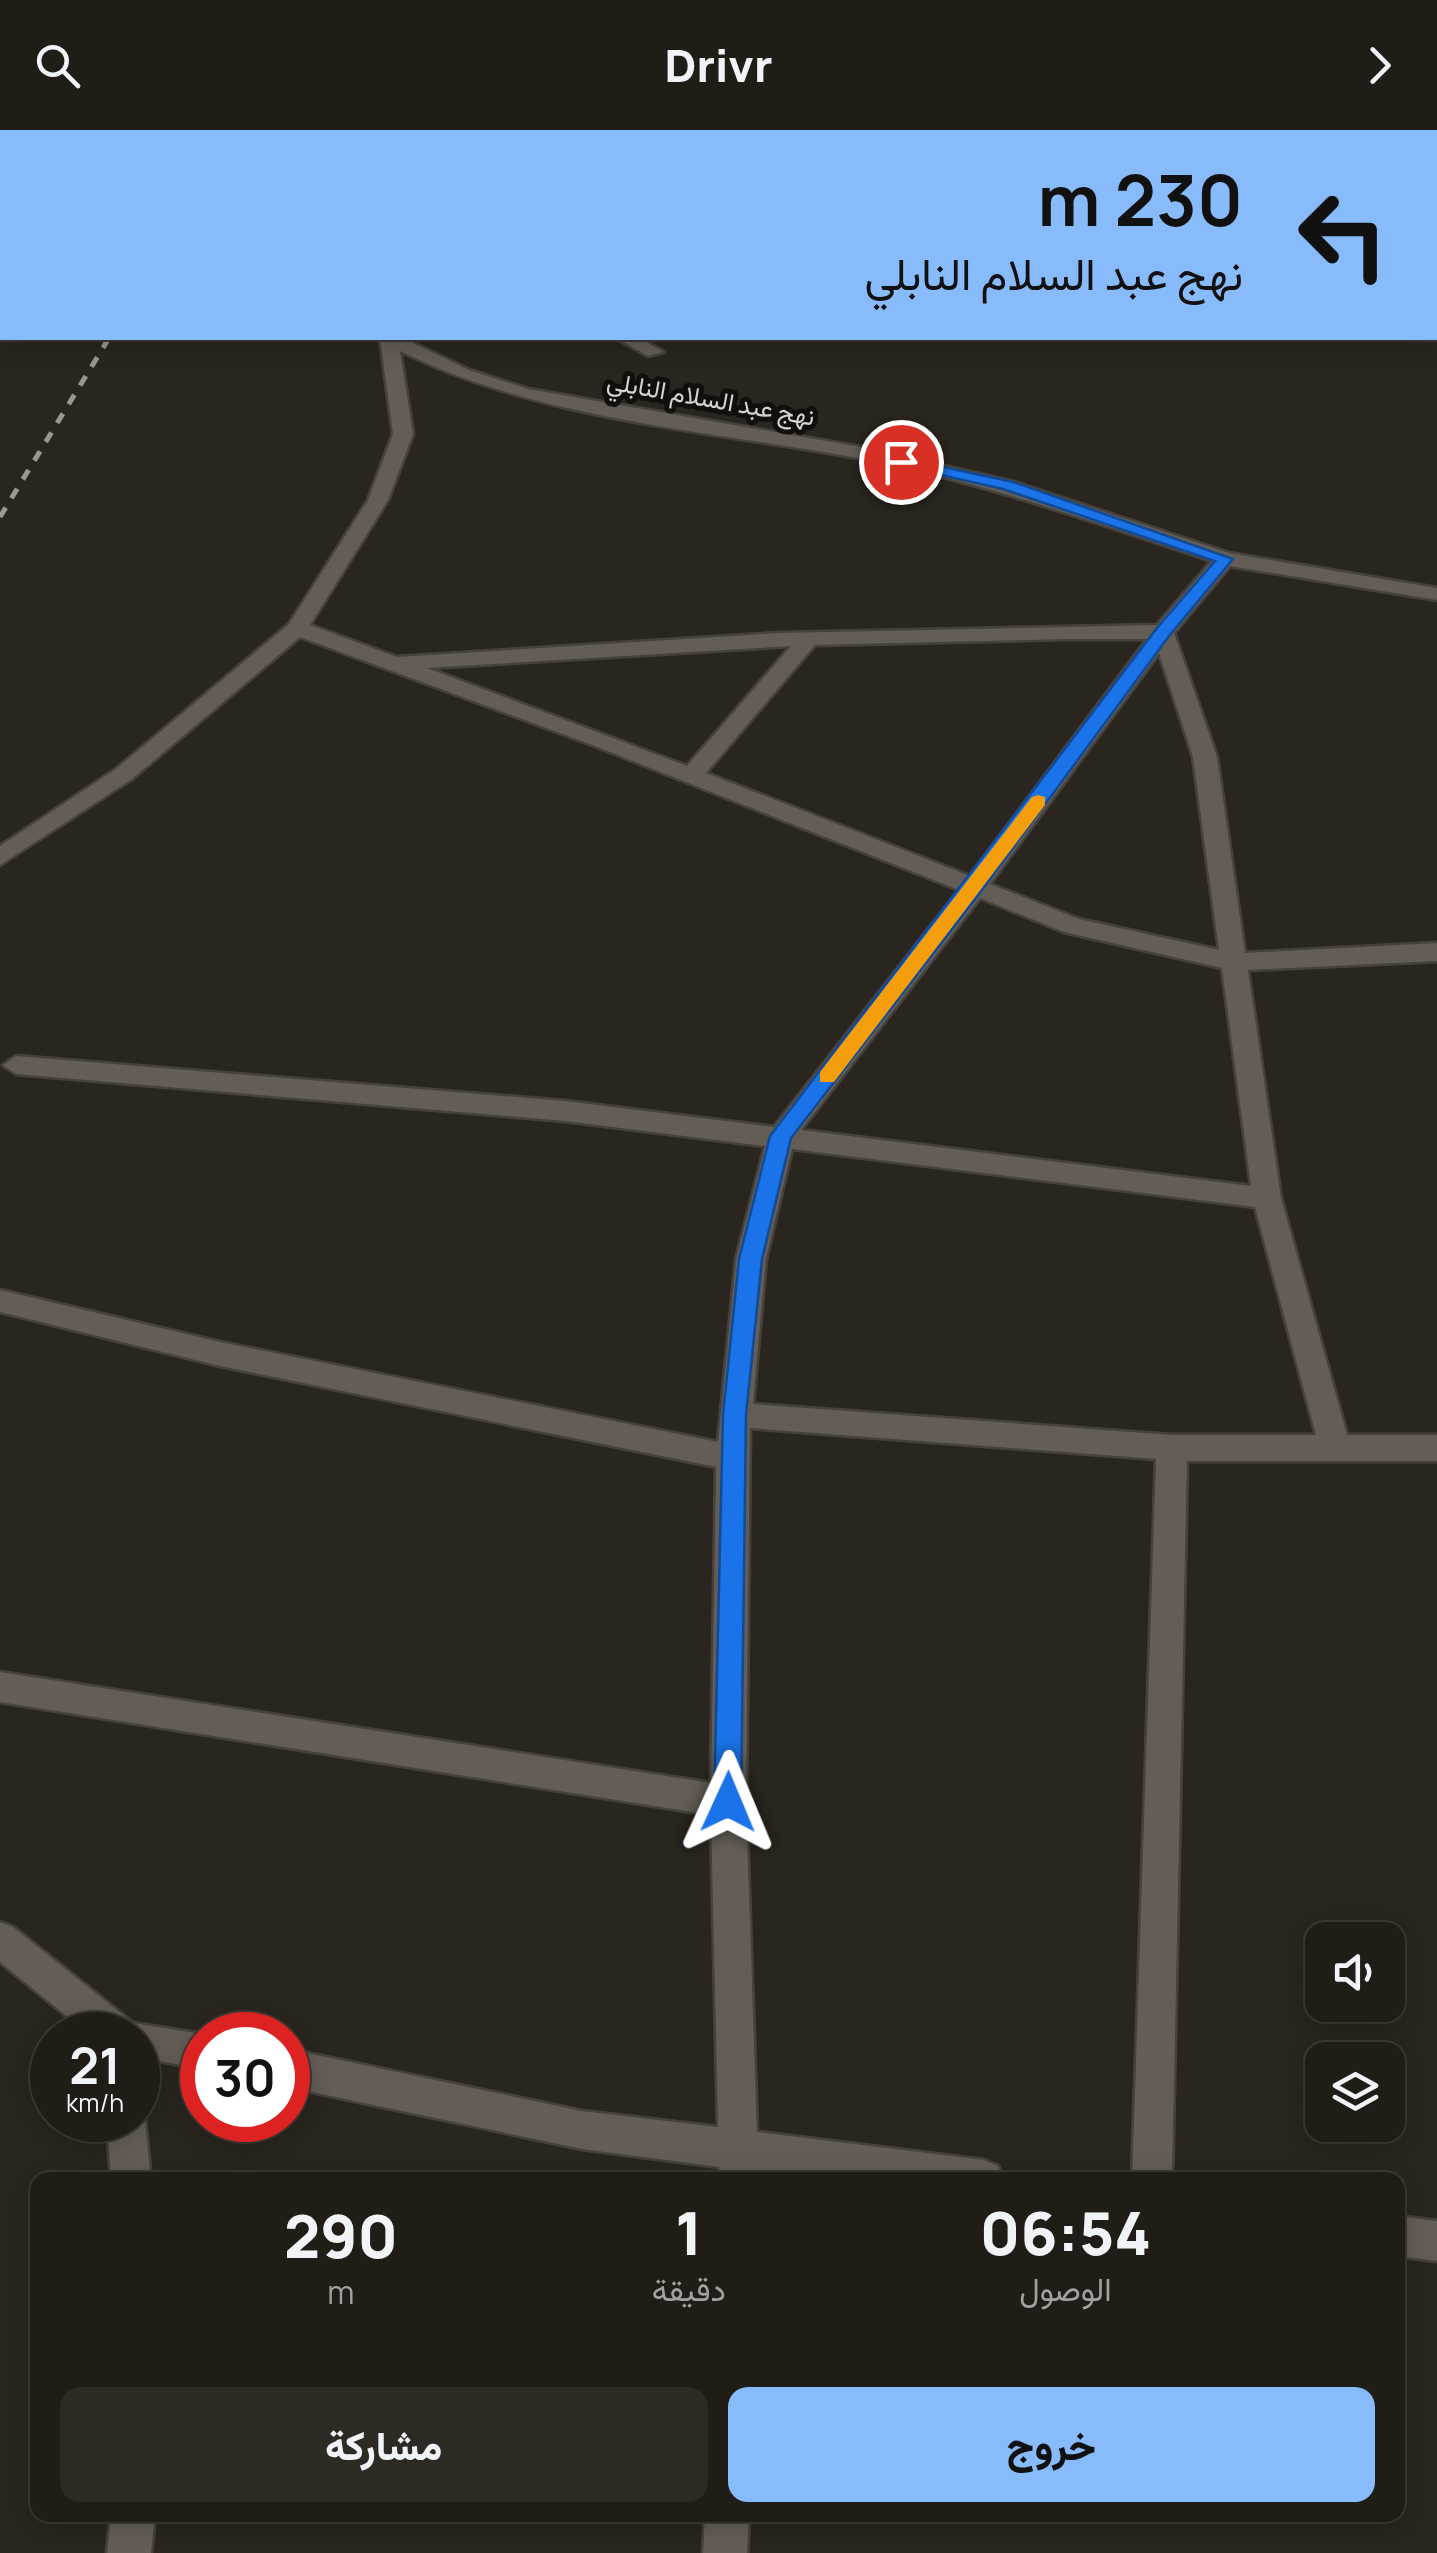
<!DOCTYPE html>
<html lang="ar">
<head>
<meta charset="utf-8">
<style>
  body { margin:0; font-family:Manrope,Vazirmatn,sans-serif; background:#2d2923; color:#f1f3f6; direction:rtl; height:100vh; display:flex; flex-direction:column; font-size:38px; white-space:nowrap }
  * { box-sizing:border-box; margin:0 }
  p { font-size:32px; color:#a2a1a1 }
  .icon { flex:none; width:55px; height:55px; fill:none; stroke:currentColor; stroke-width:2; stroke-linecap:round; stroke-linejoin:round }
  .map { position:relative; flex:1; overflow:hidden; direction:ltr }
  .drawer { position:absolute; left:30px; top:2042px; width:1375px; height:350px; display:flex; flex-direction:column; background:#201c16; border-radius:20px; box-shadow:0 5px 25px #0003,0 0 0 2px #3d3a35; direction:rtl }
  .drawer>* { flex:none }
  .hud { position:absolute; left:0px; top:0px; width:1438px; height:210px; box-shadow:0 5px 25px #0003,0 0 0 2px #3d3a35; direction:rtl; background:#88bbfc; color:#111; overflow:hidden }
  .buttons { position:absolute; left:1305px; top:1792px; display:grid; gap:20px }
  .buttons a { display:grid; place-items:center; width:100px; height:100px; border-radius:20px; background:#201c16; box-shadow:0 5px 25px #0003,0 0 0 2px #3d3a35; font-size:50px }
  .speed { position:absolute; left:30px; top:1882px; display:flex; gap:20px; font-size:50px; font-weight:700; text-align:center }
  .speed>* { display:grid; place-content:center; width:130px; height:130px; border-radius:50%; background:#201c16; box-shadow:0 5px 25px #0003,0 0 0 2px #3d3a35; line-height:1 }
  .speed small { font-size:25px; font-weight:400 }
  .speed .limit { border:15px solid #d22; background:#fff; color:#111 }
  .pin { position:absolute; display:grid; place-items:center; width:85px; height:85px; color:#fff; margin:-42px; border:5px solid #fff; border-radius:50%; box-shadow:0 2px 10px #0007 }
  .me { position:absolute; width:110px; margin:-55px; rotate:1deg; stroke-linejoin:round; filter:drop-shadow(0 0 8px #0008) }
  .turn { display:flex; align-items:center; gap:35px; height:210px; padding:0 30px; font-size:45px }
  .turn .icon { width:130px; height:130px; stroke-width:2.5 }
  .turn b { display:block; font-size:70px; line-height:85px }
  .eta { display:flex; justify-content:space-evenly; align-items:center; height:170px; text-align:center }
  .eta b { font-size:60px; font-weight:800; line-height:70px }
  .primary-button { display:flex; gap:20px; margin-top:auto; padding:20px 30px }
  .primary-button a { flex:1; height:115px; border-radius:20px; background:#88bbfc; color:#111; font-size:40px; font-weight:800; line-height:115px; text-align:center }
  .primary-button a+a { background:#2d2923; color:#f1f3f6 }
  header { display:flex; justify-content:space-between; align-items:center; height:130px; padding:0 30px; background:#201c16; font-size:45px; font-weight:800 }
  .map>svg:first-child { display:block }
  .lines { fill:none; stroke-linecap:round; stroke-linejoin:round }
  .minor-casing { stroke:#45413c; stroke-width:5 }
  .minor { fill:#635d55; fill-rule:evenodd }
  .rail { stroke:#9a9691; stroke-width:5; stroke-dasharray:11 11; stroke-linecap:butt }
  .route { fill:#1a73e8; stroke:#114b97; stroke-width:2.5 }
  .slow { fill:#f59e0b }
  .labels { text-anchor:middle; dominant-baseline:central; stroke-width:10; stroke-linejoin:round; paint-order:stroke }
  .far-street-label { font-size:25px; fill:#d7d3cf; stroke:#110e0b }
</style>
</head>
<body>
<header><svg class="icon" aria-label="forward" viewBox="0 0 24 24"><path d="M9 5l7 7-7 7"/></svg>Drivr<svg class="icon" aria-label="search" viewBox="0 0 24 24"><circle cx="10" cy="10" r="6"/><path d="M15 15l6 6"/></svg></header>
<div class="map">
<svg width="1437" height="2423" viewBox="0 0 1437 2423">
  <rect width="100%" height="100%" fill="#2a251e"/>
  <g class="lines">
    <defs>
      <g id="minor">
        <polygon points="267,0 284,0 285,2 269,2"/>
        <rect x="1223" y="0" width="16" height="2"/>
        <rect x="1435" y="66" width="2" height="11"/>
        <rect x="1435" y="129" width="2" height="10"/>
        <path d="M 380,208 L 403,208 L 469,240 L 528,259 L 866,318 L 1014,352 L 1229,423 L 1437,458 L 1437,470 L 1230,436 L 1174,503 L 1217,627 L 1245,823 L 1437,813 L 1437,831 L 1248,840 L 1281,1068 L 1347,1305 L 1437,1305 L 1437,1331 L 1187,1331 L 1172,2050 L 1132,2050 L 1156,1329 L 750,1298 L 746,1672 L 757,2002 L 984,2030 L 998,2036 L 1004,2050 L 826,2050 L 758,2041 L 759,2050 L 719,2050 L 719,2037 L 582,2019 L 288,1957 L 288,1919 L 582,1981 L 718,1997 L 711,1685 L 0,1572 L 0,1542 L 711,1653 L 716,1337 L 220,1236 L 0,1182 L 0,1160 L 220,1212 L 718,1312 L 736,1129 L 765,1016 L 565,991 L 16,944 L 3,935 L 16,926 L 565,971 L 774,997 L 959,760 L 595,616 L 300,507 L 132,649 L 0,735 L 0,716 L 116,639 L 289,494 L 368,370 L 393,304 ZM 400,221 C 543,291 708,300 863,329 C 983,352 1096,393 1212,431 L 1157,495 L 779,503 L 397,527 L 310,495 L 388,370 L 413,304 ZM 1067,509 L 1147,509 L 970,746 L 706,643 L 815,515 ZM 791,516 L 687,636 L 427,538 ZM 1159,523 L 1193,627 L 1219,820 L 1079,789 L 990,754 ZM 980,768 L 1064,802 L 1222,838 L 1251,1056 L 801,1000 ZM 792,1019 L 1255,1077 L 1316,1305 L 1172,1305 L 753,1274 L 766,1129 Z"/>
        <polygon points="616,208 639,208 664,222 648,226"/>
        <polygon points="0,1792 13,1797 133,1893 209,1905 202,1905 202,1939 138,1927 138,1905 90,1905 0,1832"/>
        <polygon points="138,1975 145,1990 151,2050 111,2050 107,1990 138,1990"/>
        <polygon points="1398,2086 1437,2091 1437,2131 1398,2126"/>
        <polygon points="111,2385 155,2385 151,2423 107,2423"/>
        <polygon points="705,2385 749,2385 747,2423 703,2423"/>
      </g>
    </defs>
    <use href="#minor" class="minor-casing"/>
    <use href="#minor" class="minor"/>
    <polyline class="rail" points="0,387 109,208"/>
  </g>
  <polygon class="route" points="901,328 1013,352 1233,429 1169,506 979,764 791,1008 762,1129 746,1285 741,1672 737,1680 728,1684 718,1680 714,1672 723,1285 739,1129 770,1006 1157,498 1215,431 1003,359 896,335 894,332"/>
  <polygon class="slow" points="1038,665 1045,667 1045,675 834,952 820,952 820,942 1032,667"/>
  <g class="labels">
    <g class="far-street-label">
      <text transform="translate(711 268) rotate(10)">نهج عبد السلام النابلي</text>
    </g>
  </g>
</svg>
<div class="buttons">
<a><svg class="icon" aria-label="sound" viewBox="0 0 24 24"><path d="M4 9h4l5-4v14l-5-4H4zM17 9q2 3 0 6"/></svg></a>
<a><svg class="icon" aria-label="layers" viewBox="0 0 24 24"><path d="M12 4l9 5-9 5-9-5zM3 14l9 5 9-5"/></svg></a>
</div>
<div class="speed"><div>21<small>km/h</small></div><div class="limit">30</div></div>
<div class="pin" style="left:901px;top:332px;background:#d93025"><svg class="icon" aria-label="arrive" viewBox="0 0 24 24"><path d="M6 21V4h12l-3 4 3 4H6"/></svg></div>
<svg class="me" style="left:728px;top:1672px" viewBox="-20 -20 40 40"><path d="M0-17L14 15 0 8-14 15z" fill="#1a73e8" stroke="#fff" stroke-width="4"/></svg>
<div class="hud">
<div class="turn"><svg class="icon" aria-label="left" viewBox="0 0 24 24"><path d="M17 20v-9H6M10 6l-5 5 5 5"/></svg><div><b>230 m</b>نهج عبد السلام النابلي</div></div>
</div>
<section class="drawer">
<div class="eta">
<div><b>06:54</b><p>الوصول</p></div>
<div><b>1</b><p>دقيقة</p></div>
<div><b>290</b><p>m</p></div>
</div>
<div class="primary-button"><a>خروج</a><a>مشاركة</a></div>
</section>
</div>
</body>
</html>
